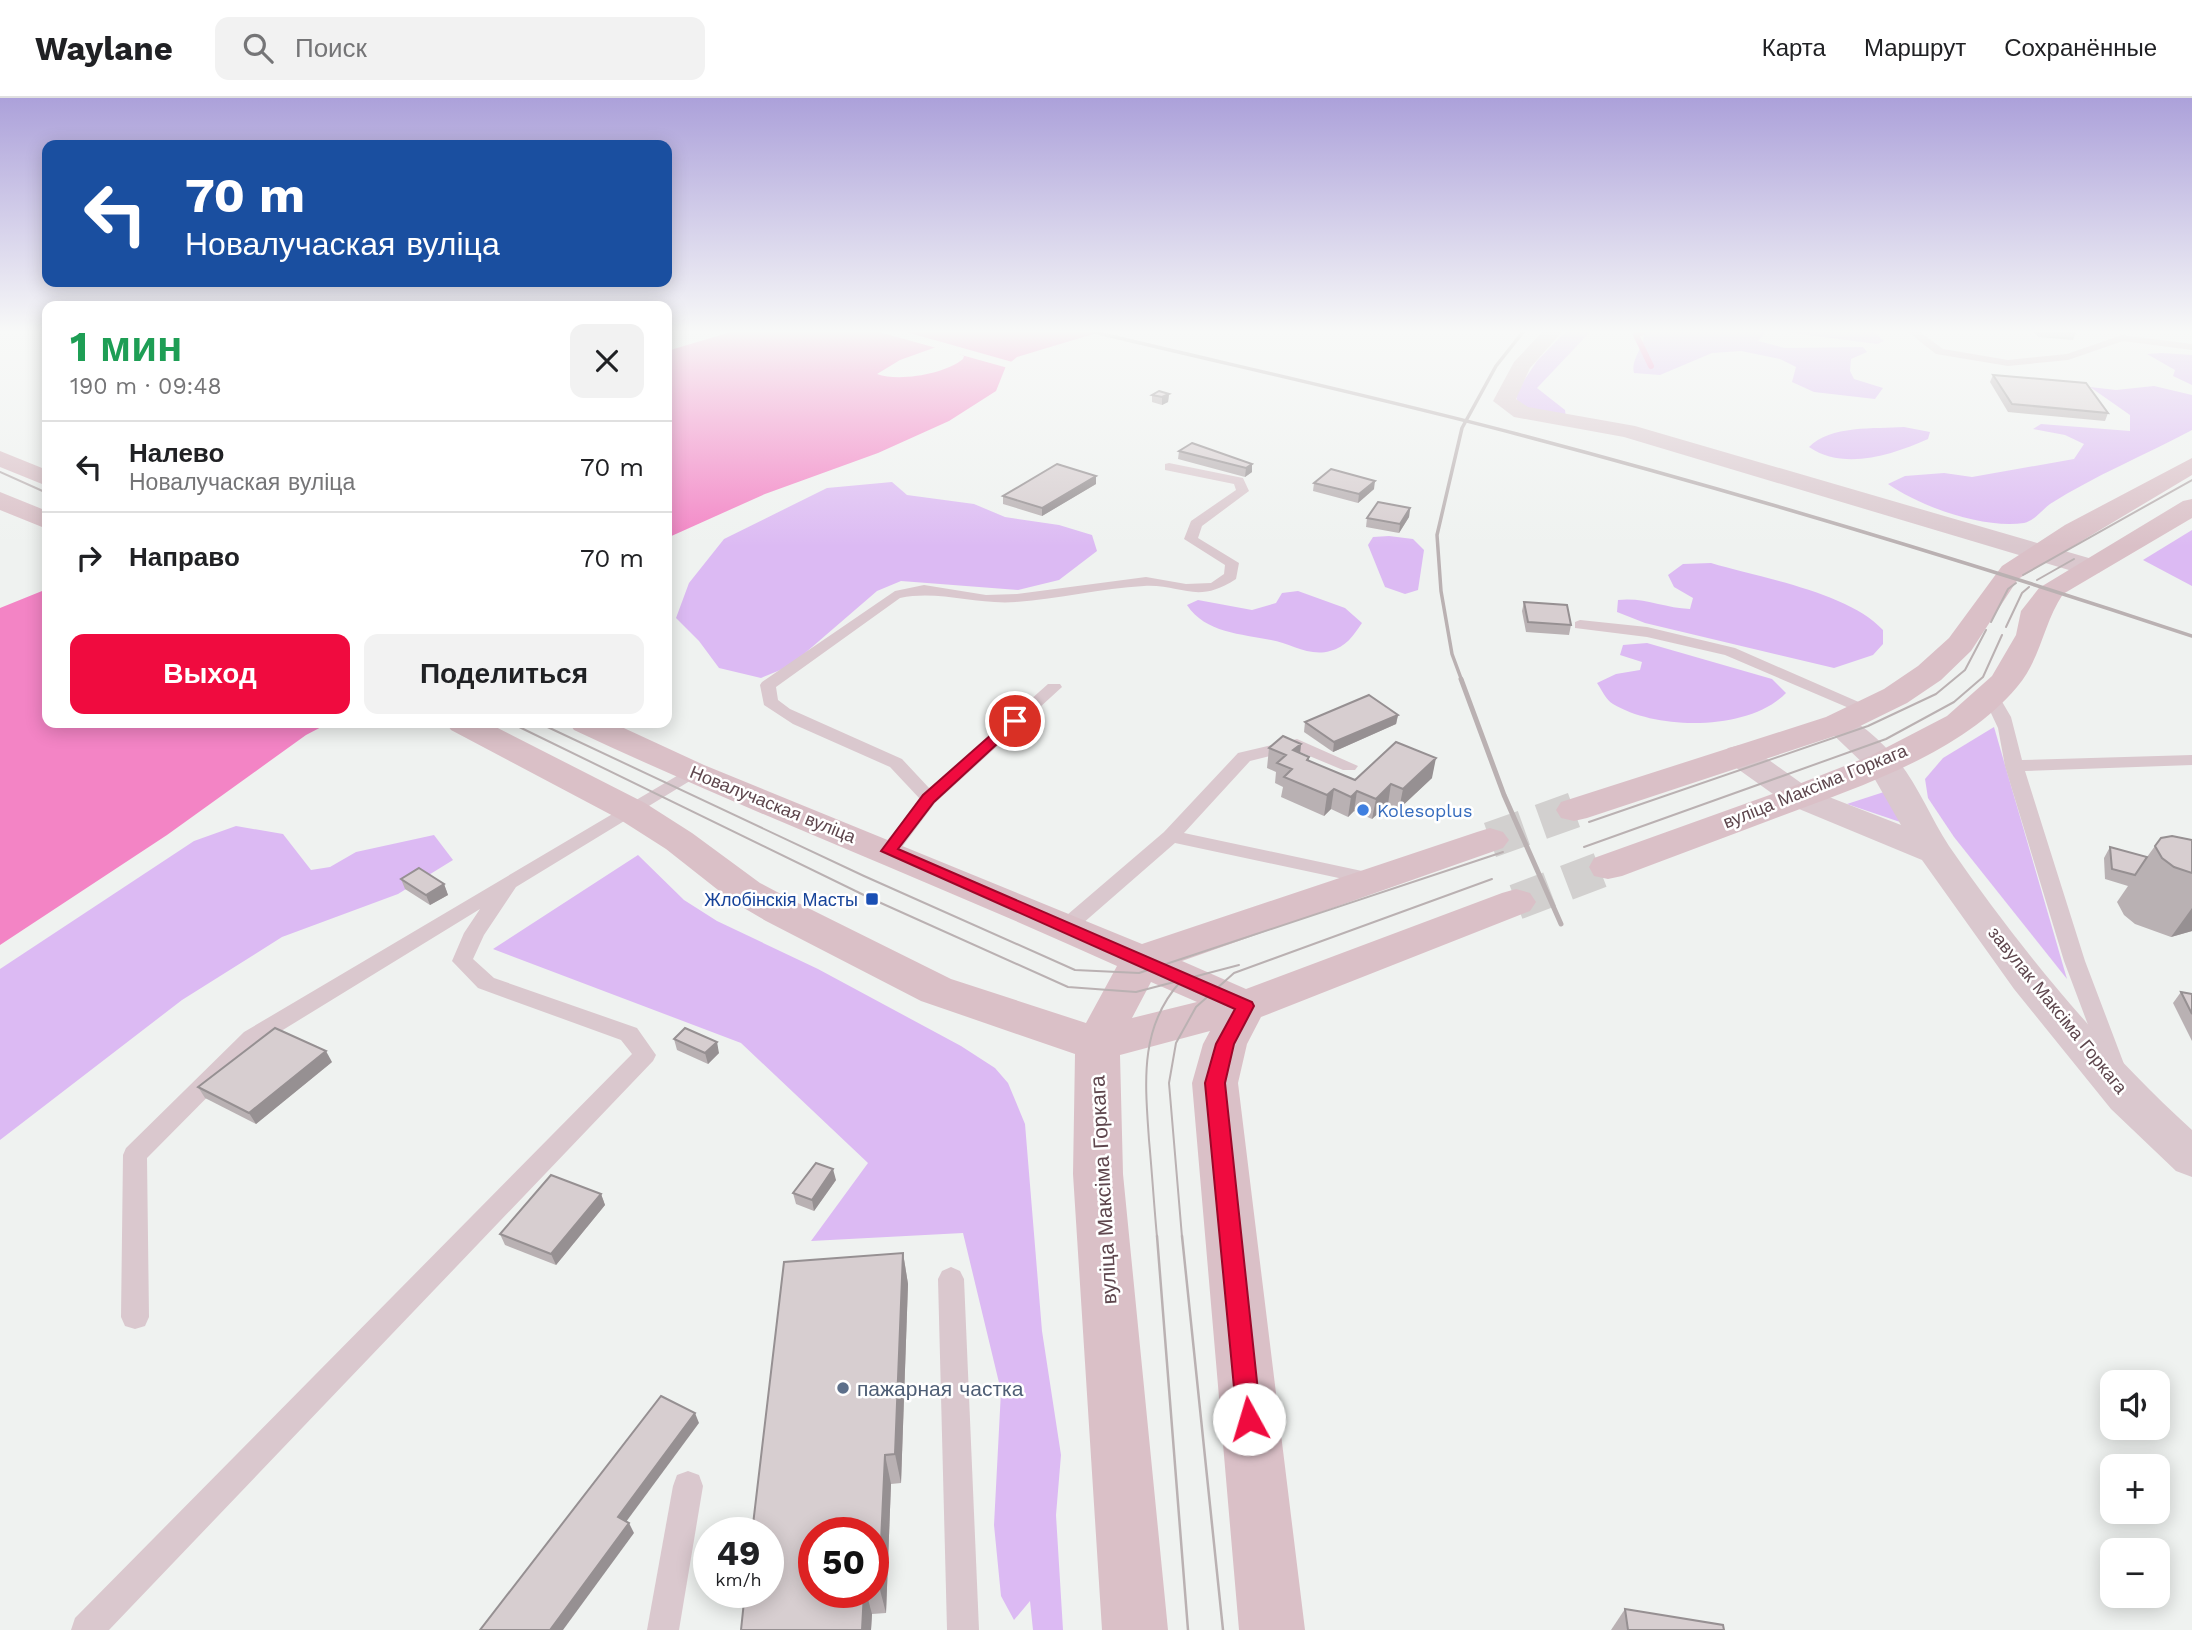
<!DOCTYPE html>
<html lang="ru">
<head>
<meta charset="utf-8">
<style>
  body { margin:0; font-family:"Work Sans",sans-serif; background:#f2f2f2; color:#202124; height:100vh; display:flex; flex-direction:column; font-size:26px; white-space:nowrap }
  * { box-sizing:border-box; margin:0 }
  p { font-size:23px; color:#757577 }
  .icon { flex:none; width:38px; height:38px; fill:none; stroke:currentColor; stroke-width:2; stroke-linecap:round; stroke-linejoin:round }
  .map { position:relative; flex:1; overflow:hidden }
  .sheet { position:absolute; left:42px; top:203px; width:630px; height:427px; display:flex; flex-direction:column; background:#fff; border-radius:14px; box-shadow:0 4px 18px #0003 }
  .sheet>* { flex:none }
  .hud { position:absolute; left:42px; top:42px; width:630px; height:147px; border-radius:14px; box-shadow:0 4px 18px #0003; background:#1a4fa0; color:#fff; overflow:hidden }
  .controls { position:absolute; left:2100px; top:1272px; display:grid; gap:14px }
  .controls a { display:grid; place-items:center; width:70px; height:70px; border-radius:14px; background:#fff; box-shadow:0 4px 18px #0003; font-size:35px }
  .speed { position:absolute; left:693px; top:1419px; display:flex; gap:14px; font-size:35px; font-weight:700; text-align:center }
  .speed>* { display:grid; place-content:center; width:91px; height:91px; border-radius:50%; background:#fff; box-shadow:0 4px 18px #0003; line-height:1 }
  .speed small { font-size:18px; font-weight:400 }
  .speed .limit { border:10px solid #d22; background:#fff; color:#111 }
  .pin { position:absolute; display:grid; place-items:center; width:60px; height:60px; color:#fff; margin:-30px; border:4px solid #fff; border-radius:50%; box-shadow:0 2px 7px #0007 }
  .me { position:absolute; width:77px; margin:-38px; rotate:354deg; stroke-linejoin:round; filter:drop-shadow(0 0 5px #0008) }
  .turn { display:flex; align-items:center; gap:24px; height:147px; padding:0 28px; font-size:32px }
  .turn .icon { width:91px; height:91px; stroke-width:2.5 }
  .turn b { display:block; font-size:49px; line-height:60px }
  .round { display:grid; place-items:center; flex:none; width:74px; height:74px; border-radius:14px; background:#f2f2f2 }
  .overview { display:flex; align-items:center; justify-content:space-between; height:119px; padding:0 28px }
  h1 { font-size:42px; font-weight:700; line-height:52px; color:#1e9e55 }
  .cta { display:flex; gap:14px; margin-top:auto; padding:14px 28px }
  .cta a { flex:1; height:80px; border-radius:14px; background:#f00b3f; color:#fff; font-size:28px; font-weight:700; line-height:80px; text-align:center }
  .cta a+a { background:#f2f2f2; color:#202124 }
  ul { padding:0; list-style:none }
  li { display:flex; align-items:center; gap:21px; height:91px; padding:0 28px; border-top:2px solid #e0e0e0 }
  li div { flex:1 }
  li b { display:block; font-size:26px }
  li em { font-style:normal }
  header { display:flex; align-items:center; gap:42px; box-sizing:border-box; height:98px; padding:0 35px; background:#fff; border-bottom:2px solid #e0e0e0 }
  header strong { font-size:33px }
  nav { display:flex; gap:38px; margin-inline-start:auto; font-size:24px }
  .search { width:490px; height:63px; background:#f2f2f2; display:flex; align-items:center; gap:18px; box-sizing:border-box; padding:0 24px; border-radius:14px; color:#757577; font-size:26px }
  .map>svg:first-child { display:block }
  .green { fill:#dcbaf3 }
  .water { fill:#f384c5; fill-rule:evenodd }
  .pier { fill:#eff2f0 }
  .lines { fill:none; stroke-linecap:round; stroke-linejoin:round }
  .stream { stroke:#f384c5; stroke-width:6 }
  .secondary-tunnel { stroke:#d2d0cf; stroke-width:36; stroke-dasharray:36 18; stroke-linecap:butt }
  .lane { fill:#dac8ce; fill-rule:evenodd }
  .street { fill:#dac8ce; fill-rule:evenodd }
  .secondary { fill:#dac0c7; fill-rule:evenodd }
  .tram-far1 { stroke:#bab1b2; stroke-width:2 }
  .tram { stroke:#bab1b2; stroke-width:2.5 }
  .rail-far1 { stroke:#bab1b2; stroke-width:3.5 }
  .rail { stroke:#bab1b2; stroke-width:5 }
  .wall { fill:#b9b1b3; fill-rule:evenodd }
  .shaded-wall { fill:#969092 }
  .building { fill:#d7ced0; stroke:#969092; stroke-width:2 }
  .route { fill:#f00b3f; stroke:#9c0729; stroke-width:2 }
  .shop-dot { fill:#3f7fe0; stroke:#fff; stroke-width:2.5 }
  .transit-dot { fill:#1a4fb4; stroke:#fff; stroke-width:2.5 }
  .service-dot { fill:#5c6f8a; stroke:#fff; stroke-width:2.5 }
  .labels { text-anchor:middle; dominant-baseline:central; stroke-width:5; stroke-linejoin:round; paint-order:stroke }
  .street-label { font-size:18px; fill:#5e464d; stroke:#fff }
  .shop-label { font-size:18px; fill:#366cbe; stroke:#fff; text-anchor:start }
  .transit-label { font-size:18px; fill:#164399; stroke:#fff; text-anchor:end }
  .near-street-label { font-size:21px; fill:#5e464d; stroke:#fff }
  .near-service-label { font-size:21px; fill:#4e5e75; stroke:#fff; text-anchor:start }
</style>
</head>
<body>
<header>
<strong>Waylane</strong>
<div class="search"><svg class="icon" aria-label="search" viewBox="0 0 24 24"><circle cx="10" cy="10" r="6"/><path d="M15 15l6 6"/></svg>Поиск</div>
<nav><a>Карта</a><a>Маршрут</a><a>Сохранённые</a></nav>
</header>
<div class="map">
<svg width="2192" height="1532" viewBox="0 0 2192 1532">
  <rect width="100%" height="100%" fill="#eff2f0"/>
  <g class="green">
    <polygon points="1565,234 1590,234 1537,290 1565,312 1566,320 1520,310 1515,296 1537,263"/>
    <path d="M 1644,234 L 1766,234 L 1758,243 L 1785,250 L 1863,249 L 1867,254 L 1851,261 L 1850,273 L 1854,281 L 1883,290 L 1875,301 L 1814,294 L 1792,284 L 1796,269 L 1780,261 L 1741,253 L 1712,255 L 1660,277 L 1634,275 C 1630,261 1645,249 1644,234 Z"/>
    <polygon points="1784,234 1874,234 1884,243 1877,246"/>
    <polygon points="2162,255 2192,257 2192,287 2173,278 2175,272 2147,256"/>
    <path d="M 2154,288 L 2192,297 L 2192,332 C 2145,357 2094,378 2050,406 C 2042,412 2034,423 2024,425 C 1984,431 1921,409 1888,386 L 1905,378 L 1944,375 L 1972,379 L 2074,361 L 2084,346 L 2065,337 L 2033,331 L 2041,326 L 2130,333 L 2130,317 L 2090,289 L 2116,292 Z"/>
    <path d="M 1904,329 L 1930,334 L 1928,341 C 1892,357 1844,373 1809,349 C 1830,327 1875,331 1904,329 Z"/>
    <polygon points="892,384 907,397 974,406 1005,419 1059,427 1092,437 1097,453 1059,482 1018,492 901,483 877,493 790,568 761,580 719,570 699,543 676,520 689,485 724,441 827,390"/>
    <polygon points="2192,432 2192,488 2143,462"/>
    <polygon points="1389,438 1413,441 1424,452 1418,492 1405,496 1385,489 1368,447 1373,439"/>
    <path d="M 1711,465 C 1761,480 1848,494 1883,532 L 1883,546 L 1873,557 L 1834,570 L 1645,525 L 1617,514 L 1618,502 C 1644,499 1664,510 1690,511 L 1693,500 L 1674,489 L 1668,477 L 1683,466 Z"/>
    <path d="M 1298,493 L 1345,510 L 1362,525 C 1353,538 1346,549 1330,553 C 1309,559 1290,545 1271,542 C 1242,536 1205,535 1187,507 L 1198,502 L 1252,512 L 1276,505 L 1282,495 Z"/>
    <path d="M 1647,545 L 1772,581 L 1786,595 C 1749,633 1658,633 1613,606 C 1606,602 1602,592 1597,585 L 1616,576 L 1640,572 L 1642,564 L 1620,557 L 1623,547 Z"/>
    <polygon points="1994,629 2067,881 1954,739 1928,700 1925,681 1943,660"/>
    <polygon points="1887,693 1906,726 1847,706"/>
    <polygon points="236,728 283,736 311,772 330,769 356,754 434,737 453,762 398,796 282,839 182,902 0,1042 0,871 194,743"/>
    <polygon points="638,757 684,802 717,823 818,871 961,948 995,970 1008,985 1025,1026 1042,1233 1061,1357 1056,1417 1063,1532 1033,1532 1030,1503 1014,1522 1001,1498 994,1427 1001,1293 963,1135 811,1143 868,1065 741,945 493,851"/>
  </g>
  <g class="water">
    <path d="M 731,234 L 1100,234 L 1017,259 L 1006,268 L 996,293 L 949,323 L 878,355 L 765,396 L 667,440 L 667,253 ZM 939,248 L 964,258 L 963,261 C 945,276 899,284 877,276 L 900,262 Z"/>
    <polygon points="47,491 47,625 329,625 306,637 167,737 0,847 0,510"/>
  </g>
  <polygon class="pier" points="879,234 906,234 1016,265 1008,270"/>
  <g class="lines">
    <polyline class="stream" points="1643,234 1636,237 1651,268"/>
    <g class="secondary-tunnel">
      <polyline points="1490,742 1574,712"/>
      <polyline points="1516,804 1608,769"/>
    </g>
    <g class="lane">
      <polygon points="1908,234 1920,234 1943,251 2008,262 2067,256 2122,237 2192,246 2192,252 2123,243 2068,262 2008,268 1936,256"/>
      <path d="M 1169,365 L 1243,380 L 1249,393 L 1202,428 L 1198,440 L 1239,465 L 1236,481 C 1197,507 1182,486 1144,488 C 1101,490 1059,501 1016,504 C 976,507 939,492 900,500 L 776,589 L 778,602 L 790,611 L 902,661 L 930,691 L 1048,586 L 1060,586 L 1062,589 L 935,705 L 896,757 L 882,757 L 879,753 L 882,749 L 920,701 L 890,669 L 793,626 L 764,607 L 760,587 L 762,584 L 895,493 L 924,487 L 986,497 L 1017,496 L 1146,479 L 1186,486 L 1211,485 L 1224,476 L 1225,467 L 1184,441 L 1191,423 L 1236,392 L 1234,386 L 1165,372 L 1165,366 Z"/>
      <polygon points="1580,522 1647,529 1735,550 1877,612 1869,617 1863,616 1725,557 1647,539 1575,530 1575,524"/>
      <polygon points="1991,593 1997,595 2011,619 2022,662 2192,657 2192,667 2025,673 2085,863 2124,966 2121,972 2113,975 2105,972 2064,863 2005,668 1998,630 1983,598"/>
      <polygon points="1297,641 1358,668 1355,672 1343,672 1295,652 1250,663 1184,735 1376,776 1386,782 1383,787 1376,788 1175,745 1074,833 1060,833 1057,828 1060,823 1164,734 1238,655"/>
      <polygon points="692,669 698,670 701,674 698,678 516,789 484,837 473,861 494,880 637,930 656,957 653,963 109,1532 71,1532 75,1520 632,956 621,942 478,890 452,863 464,835 480,811 260,946 147,1060 149,1219 145,1228 135,1231 125,1228 121,1219 123,1057 126,1050 244,934"/>
      <polygon points="951,1169 960,1173 964,1181 979,1532 947,1532 938,1181 942,1173"/>
      <polygon points="688,1373 699,1377 703,1388 679,1532 647,1532 673,1388 677,1377"/>
    </g>
    <g class="street">
      <polygon points="1542,234 1562,234 1530,270 1516,301 1528,309 1635,328 2099,463 2102,469 2099,475 2079,475 1624,339 1514,319 1493,303 1514,264"/>
      <path d="M 1838,616 C 1858,621 1879,642 1893,657 C 1916,682 1930,719 1949,748 C 2019,850 2101,949 2192,1032 L 2192,1079 L 2176,1073 L 2111,1011 L 2014,891 L 1922,762 L 1787,706 L 1728,664 L 1723,657 L 1728,650 L 1740,647 L 1752,650 L 1811,692 L 1901,727 L 1869,671 L 1822,626 L 1827,619 Z"/>
    </g>
    <g class="secondary">
      <polygon points="0,353 47,372 47,388 0,369"/>
      <polygon points="2192,360 2192,377 2018,481 1971,553 1941,582 1907,605 1850,633 1587,720 1574,723 1561,720 1556,712 1561,704 1826,619 1884,591 1918,568 1949,540 2002,468 2065,427"/>
      <polygon points="0,394 47,413 47,431 0,412"/>
      <path d="M 2192,401 L 2192,420 L 2063,496 C 2043,526 2041,561 2017,589 C 1961,656 1856,690 1776,720 C 1725,739 1673,759 1622,778 L 1608,781 L 1594,778 L 1589,769 L 1594,760 L 1786,691 L 1870,658 L 1947,618 L 1992,578 L 2016,537 L 2021,513 L 2039,490 L 2183,403 Z"/>
      <path d="M 446,625 L 488,625 L 645,705 L 692,735 L 760,785 L 794,803 L 951,881 L 1086,925 L 1117,868 C 937,786 753,716 574,632 L 569,625 L 613,625 L 704,667 L 1142,846 L 1477,734 L 1490,730 L 1503,734 L 1509,742 L 1503,750 L 1182,863 L 1246,891 L 1502,795 L 1516,791 L 1530,795 L 1536,804 L 1530,813 L 1261,919 L 1247,946 L 1238,985 L 1305,1532 L 1239,1532 L 1192,985 L 1203,946 L 1210,933 L 1120,957 L 1123,1076 L 1168,1532 L 1102,1532 L 1073,1076 L 1075,956 L 921,903 L 766,823 L 732,803 L 666,751 L 619,721 L 451,632 ZM 1151,884 L 1197,904 L 1132,920 Z"/>
    </g>
    <g class="tram-far1">
      <polyline points="0,374 47,395"/>
      <polyline points="2023,477 2192,382"/>
      <polyline points="2037,482 2074,461"/>
      <polyline points="1991,524 2008,491 2016,485"/>
      <polyline points="2006,529 2022,495 2029,489"/>
      <polyline points="511,625 872,801 1068,889 1136,894 1239,867"/>
      <polyline points="539,625 864,778 1075,872 1139,875 1503,754"/>
      <polyline points="1589,724 1868,628 1936,596 1965,572 1986,532"/>
      <polyline points="1584,749 1886,641 1954,604 1983,579 2002,537"/>
      <path d="M 1157,1139 C 1154,1107 1152,1074 1149,1042 C 1145,984 1139,929 1181,883"/>
      <polyline points="1182,1139 1169,985 1176,945 1196,909 1234,875 1492,781"/>
    </g>
    <g class="tram">
      <polyline points="1157,1138 1188,1532"/>
      <polyline points="1182,1138 1223,1532"/>
    </g>
    <g class="rail-far1">
      <path d="M 1094,234 C 1235,268 1377,299 1517,336 C 1745,396 1969,464 2192,538"/>
      <polyline points="1462,583 1452,556 1441,493 1437,437 1462,330 1496,268 1523,234"/>
    </g>
    <polyline class="rail" points="1461,581 1504,697 1561,826"/>
  </g>
  <g class="wall">
    <polygon points="2034,234 2076,234 2076,235 2073,242 2038,239"/>
    <polygon points="1993,277 2108,315 2105,323 2008,314 1990,284"/>
    <polygon points="1169,296 1168,304 1162,307 1152,304 1152,297"/>
    <polygon points="1179,353 1252,366 1252,374 1245,379 1178,361"/>
    <polygon points="1314,385 1374,391 1358,405 1313,393"/>
    <polygon points="1096,386 1042,418 1003,406 1003,398"/>
    <polygon points="1410,410 1409,419 1399,435 1366,429 1367,420"/>
    <polygon points="1524,504 1571,527 1569,537 1526,534 1522,513"/>
    <polygon points="1398,617 1396,626 1333,654 1304,634 1305,624"/>
    <polygon points="1301,646 1300,655 1309,659 1309,663 1355,682 1432,680 1399,711 1388,706 1372,721 1354,713 1348,719 1331,711 1324,718 1281,699 1283,689 1275,685 1276,674 1267,670 1269,650"/>
    <polygon points="2192,742 2192,833 2171,839 2135,826 2124,817 2117,804 2128,788 2105,781 2104,760 2110,749 2147,759 2155,748"/>
    <polygon points="401,781 444,786 448,797 430,807 405,791"/>
    <polygon points="2181,894 2192,896 2192,943 2173,905"/>
    <polygon points="674,941 719,955 708,966 677,952"/>
    <polygon points="332,964 256,1026 205,1000 198,989"/>
    <polygon points="836,1082 814,1113 796,1106 793,1095"/>
    <polygon points="601,1096 605,1107 556,1167 505,1147 500,1136"/>
    <path d="M 903,1155 L 908,1186 L 901,1385 L 891,1386 L 886,1515 L 872,1516 L 871,1532 L 741,1532 L 745,1494 L 768,1494 L 768,1435 L 752,1435 L 784,1164 ZM 814,1435 L 873,1435 L 873,1494 L 814,1494 Z"/>
    <polygon points="1625,1511 1724,1532 1611,1532"/>
  </g>
  <g class="shaded-wall">
    <polygon points="1169,296 1168,304 1162,307 1162,299"/>
    <polygon points="1252,366 1252,374 1245,379 1246,370"/>
    <polygon points="1096,378 1096,386 1042,418 1042,410"/>
    <polygon points="1375,383 1374,391 1358,405 1359,396"/>
    <polygon points="1410,410 1409,419 1399,435 1400,426"/>
    <polygon points="1398,617 1396,626 1333,654 1334,644"/>
    <polygon points="1301,646 1299,666 1291,672 1293,652"/>
    <polygon points="1436,660 1432,680 1399,711 1403,691"/>
    <polygon points="1391,686 1388,706 1372,721 1376,701"/>
    <polygon points="1334,691 1331,711 1324,718 1327,697"/>
    <polygon points="1357,693 1354,713 1348,719 1351,699"/>
    <polygon points="444,786 448,797 430,807 426,797"/>
    <polygon points="2192,810 2192,833 2171,839"/>
    <polygon points="717,944 719,955 708,966 705,955"/>
    <polygon points="326,953 332,964 256,1026 249,1015"/>
    <polygon points="833,1071 836,1082 814,1113 812,1102"/>
    <polygon points="601,1096 605,1107 556,1167 551,1156"/>
    <polygon points="903,1155 908,1186 901,1385 895,1356"/>
    <polygon points="695,1315 699,1325 623,1428 618,1419"/>
    <polygon points="885,1357 891,1386 886,1515 879,1488"/>
    <polygon points="629,1425 634,1435 563,1532 550,1532"/>
    <polygon points="864,1494 866,1494 872,1516 871,1532 862,1532"/>
  </g>
  <g class="building">
    <polygon points="1993,277 2086,285 2108,315 2012,306"/>
    <polygon points="1159,293 1169,296 1162,299 1152,297"/>
    <polygon points="1192,345 1252,366 1246,370 1179,353"/>
    <polygon points="1057,366 1096,378 1042,410 1003,398"/>
    <polygon points="1331,371 1375,383 1359,396 1314,385"/>
    <polygon points="1378,404 1410,410 1400,426 1367,420"/>
    <polygon points="1524,504 1567,507 1571,527 1528,524"/>
    <polygon points="1369,597 1398,617 1334,644 1305,624"/>
    <polygon points="1283,638 1301,646 1293,652 1309,659 1307,662 1355,682 1396,644 1436,660 1403,691 1391,686 1376,701 1357,693 1351,699 1334,691 1327,697 1284,679 1292,671 1277,665 1286,657 1269,650"/>
    <polygon points="2172,738 2192,742 2192,775 2174,769 2162,760 2155,748 2161,740"/>
    <polygon points="2110,749 2147,759 2135,777 2112,771"/>
    <polygon points="419,770 444,786 426,797 401,781"/>
    <polygon points="2181,894 2192,896 2192,916"/>
    <polygon points="275,930 326,953 249,1015 198,989"/>
    <polygon points="685,930 717,944 705,955 674,941"/>
    <polygon points="816,1065 833,1071 812,1102 793,1095"/>
    <polygon points="551,1077 601,1096 551,1156 500,1136"/>
    <polygon points="903,1155 895,1356 885,1357 879,1488 873,1489 873,1435 814,1435 814,1494 864,1494 862,1532 741,1532 745,1494 768,1494 768,1435 752,1435 784,1164"/>
    <polygon points="661,1298 695,1315 618,1419 629,1425 550,1532 480,1532"/>
    <polygon points="1625,1511 1723,1527 1724,1532 1628,1532"/>
  </g>
  <linearGradient id="sky" x2="0" y2="1"><stop stop-color="#aca1da"/><stop offset="0.52" stop-color="#f8f9f8"/><stop offset="1" stop-color="#f8f9f8" stop-opacity="0"/></linearGradient>
  <rect width="2192" height="449" fill="url(#sky)"/>
  <polygon class="route" points="1010,620 1022,623 934,704 898,751 1252,904 1254,908 1234,946 1225,985 1261,1321 1257,1329 1249,1332 1240,1329 1237,1321 1205,985 1216,946 1235,911 881,753 923,697"/>
  <circle class="shop-dot" cx="1363" cy="712" r="7"/>
  <rect class="transit-dot" x="865" y="794" width="14" height="14" rx="3.5"/>
  <circle class="service-dot" cx="843" cy="1290" r="7"/>
  <g class="labels">
    <g class="street-label">
      <text transform="translate(1815 688) rotate(-22)">вуліца Максіма Горкага</text>
      <text transform="translate(773 706) rotate(22)">Новалучаская вуліца</text>
      <text transform="translate(2058 912) rotate(51)">завулак Максіма Горкага</text>
    </g>
    <g class="shop-label">
      <text x="1377" y="712">Kolesoplus</text>
    </g>
    <g class="transit-label">
      <text x="858" y="801">Жлобінскія Масты</text>
    </g>
    <g class="near-street-label">
      <text transform="translate(1103 1092) rotate(-93)">вуліца Максіма Горкага</text>
    </g>
    <g class="near-service-label">
      <text x="857" y="1290">пажарная частка</text>
    </g>
  </g>
</svg>
<div class="controls">
<a><svg class="icon" aria-label="sound" viewBox="0 0 24 24"><path d="M4 9h4l5-4v14l-5-4H4zM17 9q2 3 0 6"/></svg></a>
<a>+</a>
<a>−</a>
</div>
<div class="speed"><div>49<small>km/h</small></div><div class="limit">50</div></div>
<div class="pin" style="left:1015px;top:623px;background:#d93025"><svg class="icon" aria-label="arrive" viewBox="0 0 24 24"><path d="M6 21V4h12l-3 4 3 4H6"/></svg></div>
<svg class="me" style="left:1249px;top:1321px" viewBox="-20 -20 40 40"><circle r="19" fill="#fff"/><path d="M0-13L10 11 0 6-10 11z" fill="#f00b3f"/></svg>
<div class="hud">
<div class="turn"><svg class="icon" aria-label="left" viewBox="0 0 24 24"><path d="M17 20v-9H6M10 6l-5 5 5 5"/></svg><div><b>70 m</b>Новалучаская вуліца</div></div>
</div>
<section class="sheet">
<div class="overview"><div><h1>1 мин</h1><p>190 m · 09:48</p></div><a class="round"><svg class="icon" aria-label="close" viewBox="0 0 24 24"><path d="M6 6l12 12M18 6L6 18"/></svg></a></div>
<ul>
<li><svg class="icon" aria-label="left" viewBox="0 0 24 24"><path d="M17 20v-9H6M10 6l-5 5 5 5"/></svg><div><b>Налево</b><p>Новалучаская вуліца</p></div><em>70 m</em></li>
<li><svg class="icon" aria-label="right" viewBox="0 0 24 24"><path d="M7 20v-9h11M14 6l5 5-5 5"/></svg><div><b>Направо</b></div><em>70 m</em></li>
</ul>
<div class="cta"><a>Выход</a><a>Поделиться</a></div>
</section>
</div>
</body>
</html>
